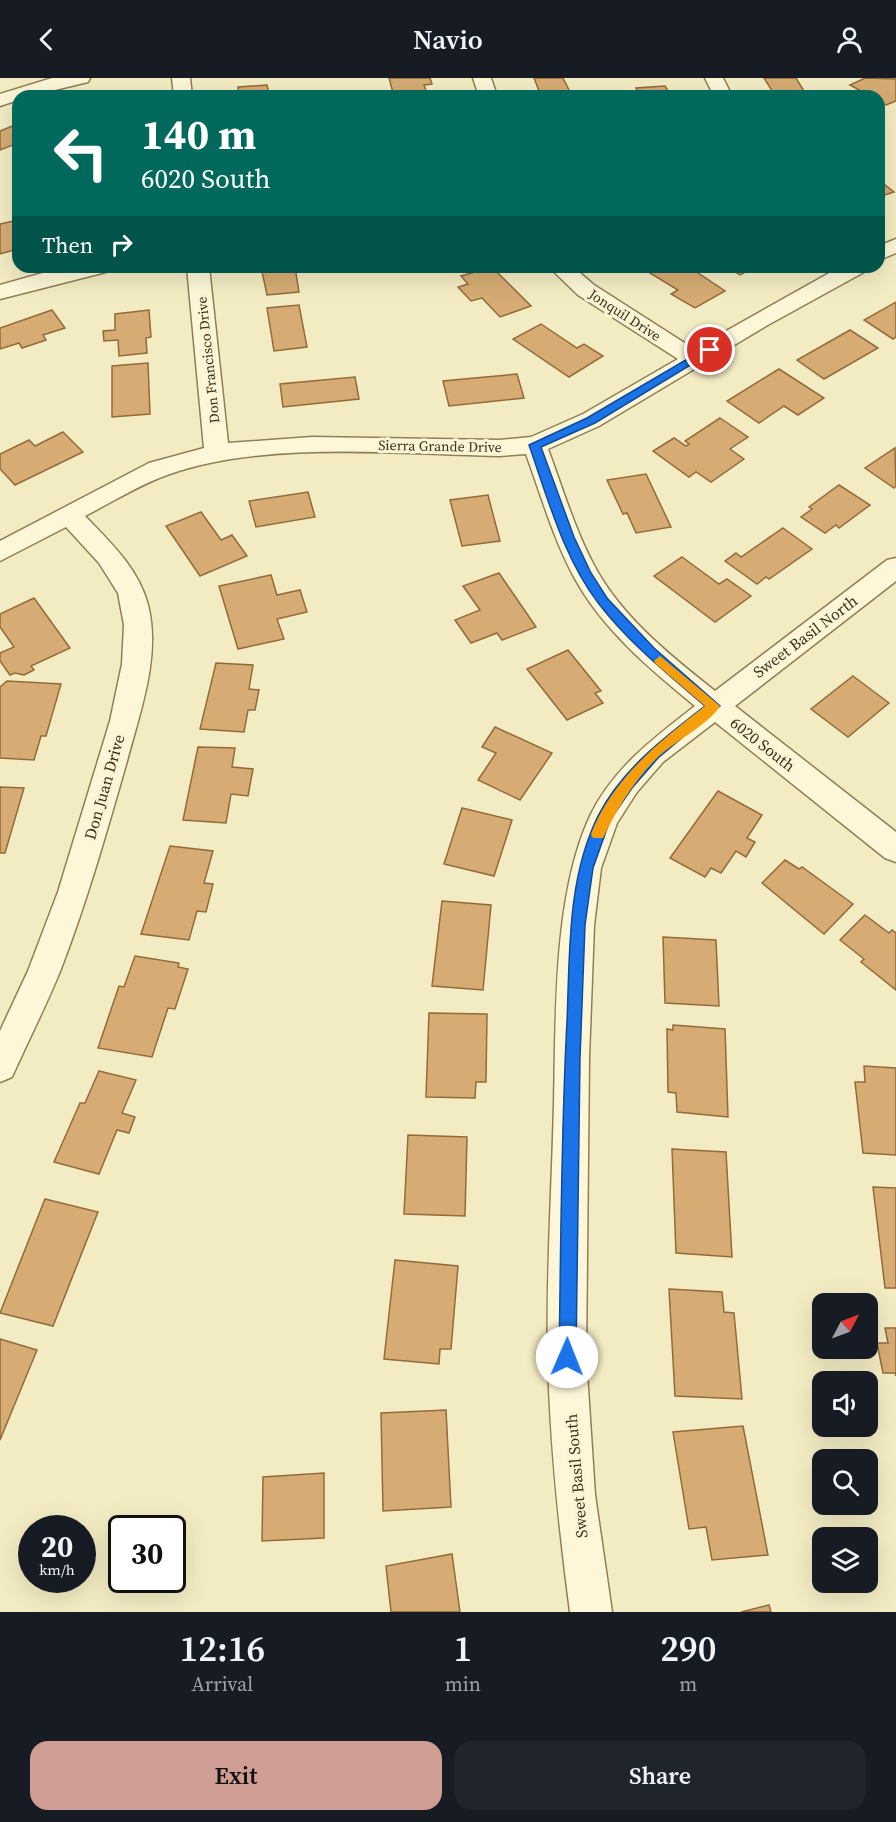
<!DOCTYPE html>
<html lang="en">
<head>
<meta charset="utf-8">
<style>
  body { margin:0; font-family:"Source Serif 4",serif; background:#20242c; color:#f1f3f6; height:100vh; display:flex; flex-direction:column; font-size:22px; white-space:nowrap }
  * { box-sizing:border-box; margin:0 }
  p { font-size:20px; color:#9ea1a6 }
  .icon { flex:none; width:33px; height:33px; fill:none; stroke:currentColor; stroke-width:2; stroke-linecap:round; stroke-linejoin:round }
  .map { position:relative; height:1534px; overflow:hidden }
  .details { display:flex; flex-direction:column; background:#171b24; flex:1 }
  .details>* { flex:none }
  .guide { position:absolute; left:12px; top:12px; width:873px; height:183px; border-radius:18px; box-shadow:0 6px 24px #0002; background:#00695c; color:#fff; overflow:hidden }
  .needle { width:39px; rotate:49deg }
  .buttons { position:absolute; left:812px; top:1215px; display:grid; gap:12px }
  .buttons a { display:grid; place-items:center; width:66px; height:66px; border-radius:12px; background:#171b24; box-shadow:0 6px 24px #0002; font-size:30px }
  .speed { position:absolute; left:18px; top:1437px; display:flex; gap:12px; font-size:30px; font-weight:700; text-align:center }
  .speed>* { display:grid; place-content:center; width:78px; height:78px; border-radius:50%; background:#171b24; box-shadow:0 6px 24px #0002; line-height:1 }
  .speed small { font-size:15px; font-weight:400 }
  .speed .limit { border:3px solid #111; border-radius:9px; background:#fff; color:#111 }
  .pin { position:absolute; display:grid; place-items:center; width:51px; height:51px; color:#fff; margin:-26px; border:3px solid #fff; border-radius:50%; box-shadow:0 2px 6px #0007 }
  .me { position:absolute; width:66px; margin:-33px; rotate:1deg; stroke-linejoin:round; filter:drop-shadow(0 0 4px #0008) }
  .turn { display:flex; align-items:center; gap:21px; height:126px; padding:0 30px; font-size:27px }
  .turn .icon { width:78px; height:78px; stroke-width:2.5 }
  .turn b { display:block; font-size:42px; line-height:51px }
  .then { display:flex; align-items:center; height:57px; padding:0 30px; background:#0003; gap:12px; font-size:22px }
  .eta { display:flex; justify-content:space-evenly; align-items:center; height:102px; text-align:center }
  .eta b { font-size:36px; font-weight:600; line-height:42px }
  .primary-button { display:flex; gap:12px; margin-top:auto; padding:12px 30px }
  .primary-button a { flex:1; height:69px; border-radius:18px; background:#d09d95; color:#111; font-size:24px; font-weight:600; line-height:69px; text-align:center }
  .primary-button a+a { background:#20242c; color:#f1f3f6 }
  header { display:flex; justify-content:space-between; align-items:center; height:78px; padding:0 30px; background:#171b24; font-size:27px; font-weight:600 }
  .map>svg:first-child { display:block }
  .building { fill:#d6ac74; stroke:#936b3a; stroke-width:1.5 }
  .lines { fill:none; stroke-linecap:round; stroke-linejoin:round }
  .street-casing { stroke:#907e57; stroke-width:3 }
  .street { fill:#fdf7d8; fill-rule:evenodd }
  .route { fill:#1a73e8; stroke:#114b97; stroke-width:1.5 }
  .slow { fill:#f59e0b }
  .labels { text-anchor:middle; dominant-baseline:central; stroke-width:6; stroke-linejoin:round; paint-order:stroke }
  .far-street-label { font-size:14px; fill:#3e321d; stroke:#faf5d4 }
  .street-label { font-size:16px; fill:#3e321d; stroke:#faf5d4 }
</style>
</head>
<body>
<header><svg class="icon" aria-label="back" viewBox="0 0 24 24"><path d="M15 5l-7 7 7 7"/></svg>Navio<svg class="icon" aria-label="person" viewBox="0 0 24 24"><circle cx="12" cy="8" r="4"/><path d="M4 21q1-7 8-7t8 7"/></svg></header>
<div class="map">
<svg width="896" height="1534" viewBox="0 0 896 1534">
  <rect width="100%" height="100%" fill="#f3ecc3"/>
  <g class="building">
    <polygon points="389,0 430,0 432,6 424,7 428,18 394,18"/>
    <polygon points="534,0 563,0 572,18 541,18"/>
    <polygon points="764,0 796,0 804,13 774,16"/>
    <polygon points="865,0 896,1 896,23 886,27 879,23 879,18 870,18 850,7"/>
    <polygon points="267,7 269,16 276,15 276,18 239,18 238,9"/>
    <polygon points="665,8 671,18 640,18 636,10"/>
    <polygon points="17,46 18,65 0,72 0,53"/>
    <polygon points="879,102 894,114 879,119"/>
    <polygon points="18,142 18,171 0,176 0,146"/>
    <polygon points="261,189 295,189 299,214 267,217"/>
    <polygon points="492,189 531,228 500,239 482,220 471,223 458,209 468,206 461,198"/>
    <polygon points="650,189 689,189 725,213 695,230 671,216 678,212 645,192"/>
    <polygon points="728,189 755,189 740,197"/>
    <polygon points="896,224 896,259 893,261 864,242"/>
    <polygon points="299,227 307,269 274,273 267,230"/>
    <polygon points="52,232 65,250 43,257 46,262 22,270 19,265 0,271 0,250"/>
    <polygon points="149,232 151,259 146,260 147,275 119,278 118,262 104,263 103,253 115,252 115,236"/>
    <polygon points="541,246 577,270 584,266 603,278 569,299 513,261"/>
    <polygon points="850,252 878,270 824,301 797,282"/>
    <polygon points="148,285 150,336 112,339 112,288"/>
    <polygon points="779,291 824,320 798,337 784,328 759,345 727,323"/>
    <polygon points="517,296 524,320 449,328 443,303"/>
    <polygon points="355,299 359,321 283,329 280,306"/>
    <polygon points="720,340 748,359 730,371 744,381 711,404 696,394 689,399 653,373 674,360 686,368 689,366 685,363"/>
    <polygon points="63,354 83,374 15,407 0,391 0,376 29,362 35,368"/>
    <polygon points="895,370 896,408 894,410 865,390"/>
    <polygon points="646,396 671,449 636,455 627,435 623,436 607,402"/>
    <polygon points="839,407 870,427 839,450 836,447 825,455 801,439 812,431 809,429"/>
    <polygon points="308,414 315,439 256,449 249,423"/>
    <polygon points="488,417 500,463 462,468 450,422"/>
    <polygon points="201,434 221,462 232,457 247,478 200,498 166,448"/>
    <polygon points="783,450 812,471 769,501 766,499 757,506 725,483 736,475 741,479"/>
    <polygon points="682,479 719,506 727,501 751,518 715,544 654,498"/>
    <polygon points="499,495 536,549 502,562 497,555 471,565 455,542 480,532 463,508"/>
    <polygon points="271,497 277,517 300,512 307,534 277,541 284,561 238,571 219,508"/>
    <polygon points="34,520 70,570 31,588 34,592 24,597 15,595 10,597 0,583 0,575 14,569 0,549 0,536"/>
    <polygon points="568,572 601,613 595,615 603,625 567,642 527,591"/>
    <polygon points="216,585 253,587 249,611 259,612 255,632 248,632 244,654 200,651"/>
    <polygon points="853,598 889,625 848,659 811,631"/>
    <polygon points="7,603 61,606 46,658 41,658 34,682 0,680 0,609"/>
    <polygon points="495,649 552,675 520,722 478,702 496,675 482,669"/>
    <polygon points="198,669 235,670 232,689 253,691 248,718 231,716 226,745 183,742"/>
    <polygon points="0,709 24,710 5,775 0,775"/>
    <polygon points="718,713 762,737 747,760 755,764 746,779 736,773 721,795 711,790 705,799 670,780"/>
    <polygon points="462,730 512,742 494,798 444,786"/>
    <polygon points="170,768 213,773 204,805 213,806 206,834 197,833 189,862 141,856"/>
    <polygon points="785,782 799,791 802,789 853,826 824,856 762,805"/>
    <polygon points="442,823 491,827 483,912 432,908"/>
    <polygon points="865,837 889,855 892,852 896,855 896,912 861,884 864,881 840,862"/>
    <polygon points="663,859 716,862 719,928 665,925"/>
    <polygon points="135,878 179,885 178,889 188,891 175,931 168,930 152,979 98,970 119,908 124,909"/>
    <polygon points="429,935 487,936 486,1004 476,1004 475,1020 426,1019"/>
    <polygon points="673,947 725,951 728,1039 677,1034 676,1015 668,1014 667,951 673,952"/>
    <polygon points="864,988 896,990 896,1077 863,1075 855,1004 865,1004"/>
    <polygon points="99,993 136,1002 122,1035 135,1039 129,1055 117,1052 99,1096 54,1084 80,1025 85,1025"/>
    <polygon points="408,1057 467,1059 465,1138 404,1136"/>
    <polygon points="672,1071 726,1074 732,1179 676,1175"/>
    <polygon points="873,1109 896,1110 896,1210 885,1210"/>
    <polygon points="45,1121 98,1134 53,1248 0,1235"/>
    <polygon points="395,1182 458,1188 451,1271 440,1271 439,1286 384,1281"/>
    <polygon points="669,1211 722,1214 724,1234 734,1235 742,1321 675,1318"/>
    <polygon points="885,1250 896,1250 896,1298 895,1295 883,1295 877,1265 888,1265"/>
    <polygon points="0,1261 37,1272 0,1362"/>
    <polygon points="446,1332 451,1429 383,1433 381,1335"/>
    <polygon points="743,1348 768,1477 712,1482 706,1449 689,1451 673,1354"/>
    <polygon points="324,1395 324,1460 262,1463 263,1399"/>
    <polygon points="452,1476 460,1534 391,1534 386,1488"/>
    <polygon points="769,1527 771,1534 741,1534"/>
  </g>
  <g class="lines">
    <defs>
      <g id="street">
        <polygon points="52,0 90,0 88,4 30,18 18,18 18,22 0,28 0,16"/>
        <polygon points="172,0 190,0 192,18 174,18"/>
        <polygon points="473,0 491,0 497,18 479,18"/>
        <polygon points="705,0 723,0 732,18 714,18"/>
        <polygon points="896,161 896,175 879,182 879,168"/>
        <polygon points="64,189 109,189 106,194 0,221 0,207"/>
        <path d="M 187,189 L 209,189 L 228,365 L 312,359 L 499,362 L 531,359 L 583,336 L 678,281 L 578,217 L 549,189 L 573,189 L 594,207 L 694,271 L 840,189 L 867,189 L 864,194 L 766,248 L 599,348 L 548,371 C 563,411 575,453 596,491 C 623,540 672,579 715,613 L 887,482 L 896,480 L 896,503 L 735,628 L 896,754 L 896,784 L 885,780 L 715,644 L 663,684 L 637,714 L 617,745 L 601,790 L 594,847 L 589,980 L 586,1279 L 595,1417 L 612,1534 L 570,1534 C 559,1450 550,1366 548,1281 C 546,1196 552,1111 554,1026 C 556,938 553,818 590,738 C 613,690 655,659 695,628 C 650,591 602,551 574,499 C 553,460 541,417 526,376 L 499,378 C 397,376 263,362 167,397 C 139,407 112,424 85,438 C 110,464 139,491 148,527 C 161,578 140,634 127,683 C 107,753 87,823 61,891 C 46,928 28,963 12,999 L 0,1004 L 0,953 L 28,893 L 58,814 L 110,643 L 122,586 L 124,547 L 118,515 L 99,485 L 66,449 L 0,483 L 0,463 L 149,385 L 204,370 Z"/>
      </g>
    </defs>
    <use href="#street" class="street-casing"/>
    <use href="#street" class="street"/>
  </g>
  <path class="route" d="M 706,270 L 715,272 L 595,345 L 541,369 L 574,459 L 591,495 L 607,520 L 654,570 L 720,628 L 658,680 L 632,710 L 610,742 L 593,790 L 585,847 L 580,980 L 576,1279 L 573,1285 L 567,1288 L 561,1285 L 559,1279 C 561,1167 561,1055 567,943 C 570,874 567,801 598,738 C 622,691 664,660 705,628 C 668,596 629,565 599,526 C 564,481 548,421 529,367 L 587,340 Z"/>
  <path class="slow" d="M 660,578 L 720,628 C 708,647 675,663 658,679 C 634,702 617,731 603,760 L 593,760 L 591,756 C 613,700 659,664 705,628 L 656,586 L 654,583 Z"/>
  <g class="labels">
    <g class="far-street-label">
      <text transform="translate(625 237) rotate(33)">Jonquil Drive</text>
      <text transform="translate(208 282) rotate(-96)">Don Francisco Drive</text>
      <text transform="translate(440 368) rotate(1)">Sierra Grande Drive</text>
    </g>
    <g class="street-label">
      <text transform="translate(805 558) rotate(-37)">Sweet Basil North</text>
      <text transform="translate(763 666) rotate(38)">6020 South</text>
      <text transform="translate(104 709) rotate(-74)">Don Juan Drive</text>
      <text transform="translate(576 1398) rotate(-95)">Sweet Basil South</text>
    </g>
  </g>
</svg>
<div class="buttons">
<a><svg class="needle" viewBox="-14 -14 28 28"><path d="M0-13l5 13h-10z" fill="#e53935"/><path d="M0 13l5-13h-10z" fill="#9ea1a6"/></svg></a>
<a><svg class="icon" aria-label="sound" viewBox="0 0 24 24"><path d="M4 9h4l5-4v14l-5-4H4zM17 9q2 3 0 6"/></svg></a>
<a><svg class="icon" aria-label="search" viewBox="0 0 24 24"><circle cx="10" cy="10" r="6"/><path d="M15 15l6 6"/></svg></a>
<a><svg class="icon" aria-label="layers" viewBox="0 0 24 24"><path d="M12 4l9 5-9 5-9-5zM3 14l9 5 9-5"/></svg></a>
</div>
<div class="speed"><div>20<small>km/h</small></div><div class="limit">30</div></div>
<div class="pin" style="left:710px;top:272px;background:#d93025"><svg class="icon" aria-label="arrive" viewBox="0 0 24 24"><path d="M6 21V4h12l-3 4 3 4H6"/></svg></div>
<svg class="me" style="left:567px;top:1279px" viewBox="-20 -20 40 40"><circle r="19" fill="#fff"/><path d="M0-13L10 11 0 6-10 11z" fill="#1a73e8"/></svg>
<div class="guide">
<div class="turn"><svg class="icon" aria-label="left" viewBox="0 0 24 24"><path d="M17 20v-9H6M10 6l-5 5 5 5"/></svg><div><b>140 m</b>6020 South</div></div>
<div class="then">Then<svg class="icon" aria-label="right" viewBox="0 0 24 24"><path d="M7 20v-9h11M14 6l5 5-5 5"/></svg></div>
</div>
</div>
<section class="details">
<div class="eta">
<div><b>12:16</b><p>Arrival</p></div>
<div><b>1</b><p>min</p></div>
<div><b>290</b><p>m</p></div>
</div>
<div class="primary-button"><a>Exit</a><a>Share</a></div>
</section>
</body>
</html>
